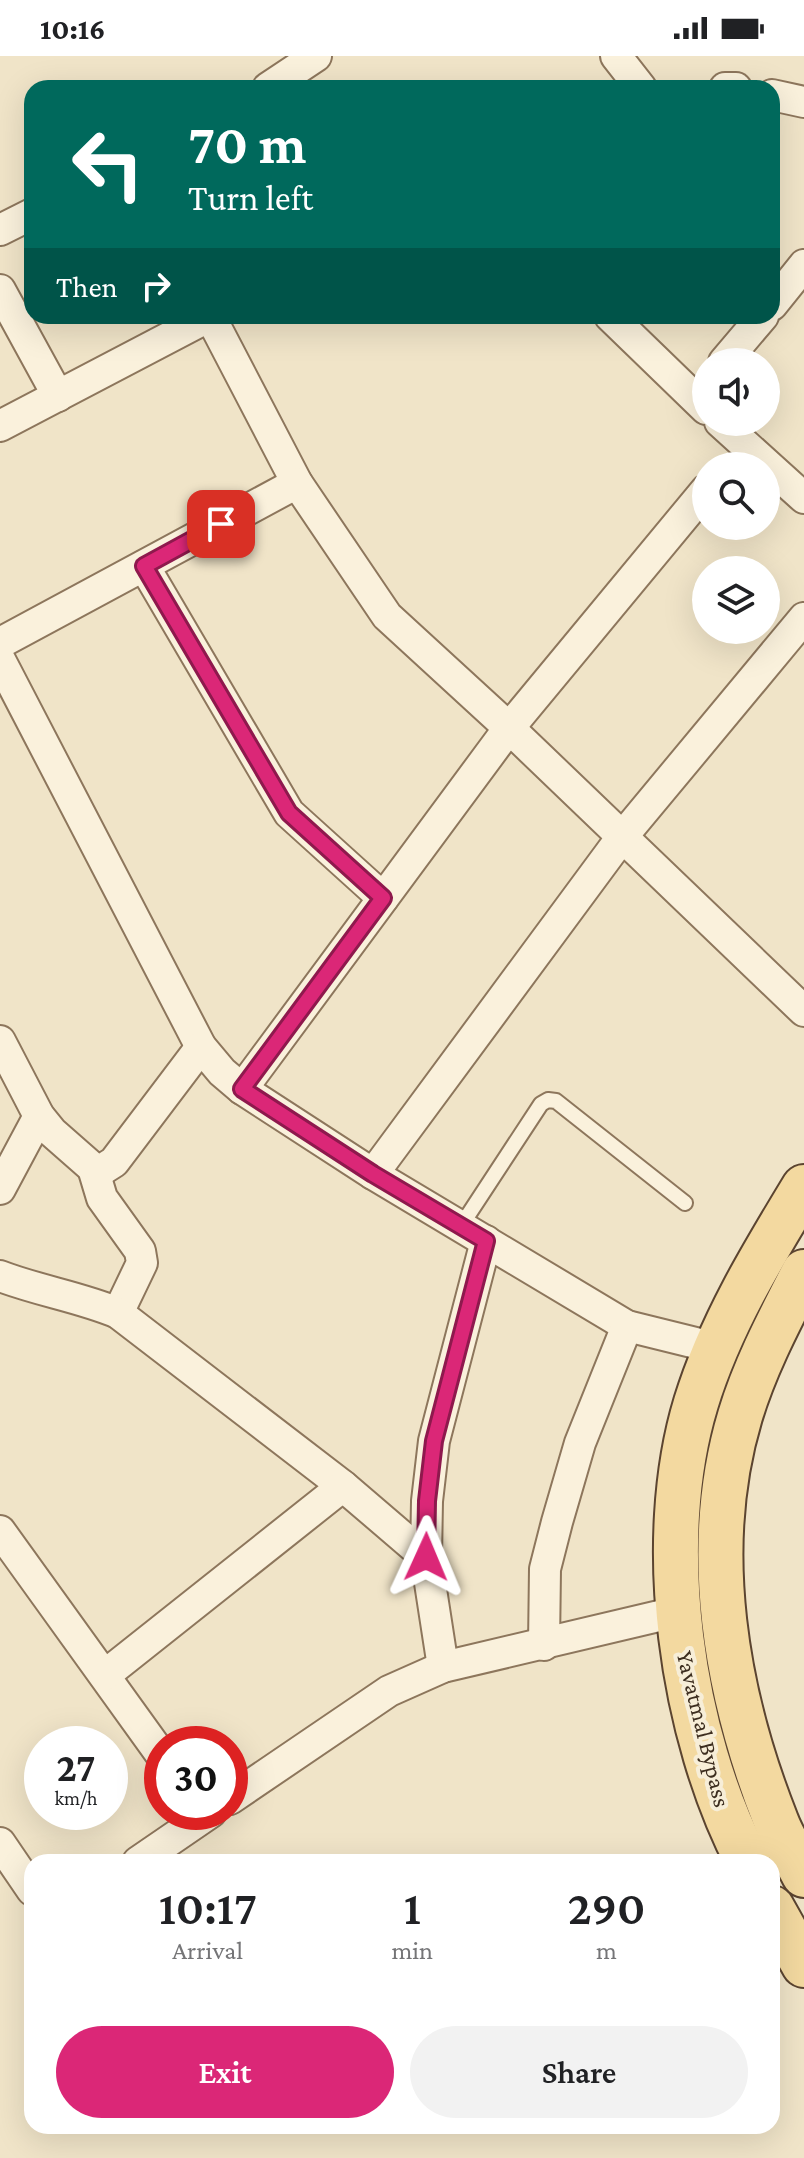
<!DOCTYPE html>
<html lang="en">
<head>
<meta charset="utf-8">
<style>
  body { margin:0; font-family:"Crimson Pro",serif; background:#f2f2f2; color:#202124; height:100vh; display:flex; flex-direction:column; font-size:30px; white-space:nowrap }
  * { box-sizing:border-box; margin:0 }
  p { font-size:26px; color:#757577 }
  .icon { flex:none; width:44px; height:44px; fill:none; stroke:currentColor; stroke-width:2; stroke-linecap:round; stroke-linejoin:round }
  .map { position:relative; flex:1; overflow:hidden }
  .panel { position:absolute; left:24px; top:1798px; width:756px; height:280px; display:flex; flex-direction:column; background:#fff; border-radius:24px; box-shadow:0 8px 32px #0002 }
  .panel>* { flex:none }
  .banner { position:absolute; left:24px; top:24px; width:756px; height:244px; border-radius:24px; box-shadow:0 8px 32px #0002; background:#00695c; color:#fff; overflow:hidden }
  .controls { position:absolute; left:692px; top:292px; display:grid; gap:16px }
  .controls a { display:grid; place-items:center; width:88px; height:88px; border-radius:50%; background:#fff; box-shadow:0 8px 32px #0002; font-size:40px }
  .speed { position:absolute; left:24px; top:1670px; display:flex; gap:16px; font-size:40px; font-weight:700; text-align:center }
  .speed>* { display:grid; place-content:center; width:104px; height:104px; border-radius:50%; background:#fff; box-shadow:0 8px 32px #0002; line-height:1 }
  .speed small { font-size:20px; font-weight:400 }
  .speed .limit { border:12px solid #d22; background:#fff; color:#111 }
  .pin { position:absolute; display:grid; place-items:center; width:68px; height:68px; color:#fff; margin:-34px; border-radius:16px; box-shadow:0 4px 12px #0006 }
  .me { position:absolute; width:88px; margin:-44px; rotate:1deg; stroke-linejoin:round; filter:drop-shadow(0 0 6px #0008) }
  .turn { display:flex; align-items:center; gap:28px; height:168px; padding:0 32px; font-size:36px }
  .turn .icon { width:104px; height:104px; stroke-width:2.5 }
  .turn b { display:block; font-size:56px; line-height:68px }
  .then { display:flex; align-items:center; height:76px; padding:0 32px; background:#0003; gap:16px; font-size:30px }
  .eta { display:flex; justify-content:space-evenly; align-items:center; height:136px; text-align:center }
  .eta b { font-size:48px; font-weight:600; line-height:56px }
  .cta { display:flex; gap:16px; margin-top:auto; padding:16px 32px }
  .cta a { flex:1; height:92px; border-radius:48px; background:#db2777; color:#fff; font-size:32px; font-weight:600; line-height:92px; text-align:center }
  .cta a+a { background:#f2f2f2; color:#202124 }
  .status { display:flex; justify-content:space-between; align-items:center; height:56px; padding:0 40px; background:#fff; direction:ltr }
  .status svg { height:22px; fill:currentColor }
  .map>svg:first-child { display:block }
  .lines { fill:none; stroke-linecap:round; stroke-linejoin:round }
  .service-casing { stroke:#8d765c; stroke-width:18 }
  .minor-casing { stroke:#8d765c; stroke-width:34 }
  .primary-casing { stroke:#5b4430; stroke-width:48 }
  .service { stroke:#faf1dc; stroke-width:14 }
  .minor { stroke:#faf1dc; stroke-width:30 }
  .primary { stroke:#f3d9a0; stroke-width:44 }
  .route-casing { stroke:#8e194d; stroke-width:20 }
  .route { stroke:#db2777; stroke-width:14 }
  .labels { text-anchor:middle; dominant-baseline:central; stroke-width:8; stroke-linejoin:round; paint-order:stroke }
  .street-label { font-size:24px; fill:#3d2e20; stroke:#f7eed8 }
</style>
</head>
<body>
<div class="status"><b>10:16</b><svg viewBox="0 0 49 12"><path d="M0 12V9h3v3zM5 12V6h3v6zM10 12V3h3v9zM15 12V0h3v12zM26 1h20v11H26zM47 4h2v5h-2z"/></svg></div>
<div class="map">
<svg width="804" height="2102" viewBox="0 0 804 2102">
  <rect width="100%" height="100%" fill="#f0e4c8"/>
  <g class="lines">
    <defs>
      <polyline id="service" points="461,1170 541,1048 548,1044 556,1045 685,1147"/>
      <g id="minor">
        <polyline points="616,0 641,32"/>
        <polyline points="268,32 316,0"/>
        <polyline points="725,32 736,32"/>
        <polyline points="772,39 804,46"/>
        <polyline points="0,174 32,158"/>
        <polyline points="0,234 58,340"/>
        <polyline points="772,249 804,209"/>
        <polyline points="210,260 297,427 387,560 509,672 804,955"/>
        <polyline points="610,260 706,353"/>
        <polyline points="724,306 763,260"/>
        <polyline points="720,366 804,442"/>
        <polyline points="0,370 210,260"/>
        <polyline points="144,510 289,757 383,842"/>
        <polyline points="0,587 297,427"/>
        <polyline points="0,604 201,991 222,1016 242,1033 373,1118 627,1270 716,1292"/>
        <polyline points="0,985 39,1060 52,1076 93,1112 103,1113 114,1106 201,991"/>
        <polyline points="242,1033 509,672 706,434"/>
        <polyline points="93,1112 102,1142 140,1195 142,1207 118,1257"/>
        <polyline points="373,1118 622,781 804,562"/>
        <polyline points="0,1133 39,1060"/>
        <path d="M 0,1220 C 39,1235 80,1241 118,1257 L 343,1430 L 426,1501"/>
        <polyline points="0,1475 162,1700"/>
        <polyline points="544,1589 545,1513 557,1466 580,1387 627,1270"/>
        <polyline points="443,1611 426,1501 427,1445 434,1385 486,1185"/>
        <polyline points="105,1619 343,1430"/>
        <polyline points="230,1743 389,1635 443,1611 680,1555"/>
        <polyline points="0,1787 32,1834"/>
        <polyline points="138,1806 211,1756"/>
      </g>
      <g id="primary">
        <path d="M 804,1216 C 780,1263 755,1310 740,1360 C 700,1493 726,1639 776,1765 C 783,1784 795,1801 804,1819"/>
        <path d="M 748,1806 C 681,1679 654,1485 696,1347 C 720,1269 762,1200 804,1131"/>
        <polyline points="772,1852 804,1909"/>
      </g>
    </defs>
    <use href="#service" class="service-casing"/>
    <use href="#minor" class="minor-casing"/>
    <use href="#primary" class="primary-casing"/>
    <use href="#service" class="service"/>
    <use href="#minor" class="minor"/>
    <use href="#primary" class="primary"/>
  </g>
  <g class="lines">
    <defs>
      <polyline id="route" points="221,468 144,510 289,757 383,842 242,1033 373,1118 486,1185 434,1385 427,1445 426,1501"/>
    </defs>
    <use href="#route" class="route-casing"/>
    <use href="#route" class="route"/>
  </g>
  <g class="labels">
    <g class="street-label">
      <text transform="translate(704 1673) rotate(76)">Yavatmal Bypass</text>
    </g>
  </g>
</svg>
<div class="controls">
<a><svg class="icon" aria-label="sound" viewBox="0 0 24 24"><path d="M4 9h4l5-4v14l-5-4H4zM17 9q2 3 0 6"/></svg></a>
<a><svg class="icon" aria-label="search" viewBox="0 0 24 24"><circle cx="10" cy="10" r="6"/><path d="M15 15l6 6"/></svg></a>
<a><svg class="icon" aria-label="layers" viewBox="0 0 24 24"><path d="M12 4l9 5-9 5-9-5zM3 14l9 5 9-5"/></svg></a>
</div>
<div class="speed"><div>27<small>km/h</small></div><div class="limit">30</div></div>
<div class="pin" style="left:221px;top:468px;background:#d93025"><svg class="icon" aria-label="arrive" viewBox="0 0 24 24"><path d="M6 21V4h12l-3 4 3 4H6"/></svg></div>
<svg class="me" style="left:426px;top:1501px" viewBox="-20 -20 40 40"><path d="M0-17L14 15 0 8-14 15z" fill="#db2777" stroke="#fff" stroke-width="4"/></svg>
<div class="banner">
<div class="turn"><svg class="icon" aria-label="left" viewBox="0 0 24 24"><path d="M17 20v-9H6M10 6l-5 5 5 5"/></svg><div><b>70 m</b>Turn left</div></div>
<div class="then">Then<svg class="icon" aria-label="right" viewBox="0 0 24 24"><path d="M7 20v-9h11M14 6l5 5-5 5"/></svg></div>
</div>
<section class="panel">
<div class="eta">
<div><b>10:17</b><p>Arrival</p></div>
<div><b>1</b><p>min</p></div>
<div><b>290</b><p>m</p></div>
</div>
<div class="cta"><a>Exit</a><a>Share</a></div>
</section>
</div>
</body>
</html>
